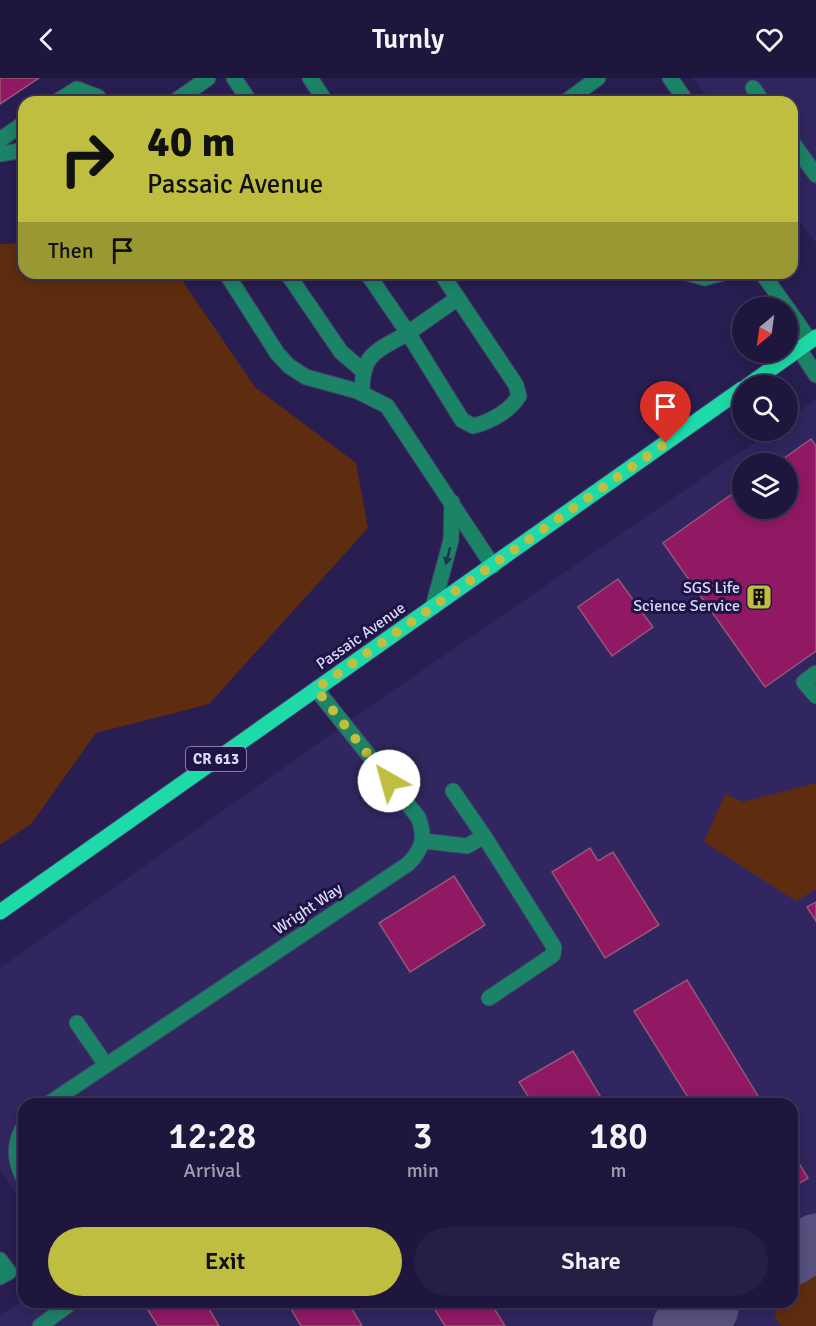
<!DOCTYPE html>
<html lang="en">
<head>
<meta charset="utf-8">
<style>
  body { margin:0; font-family:Signika,sans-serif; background:#261f44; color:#f1f3f6; height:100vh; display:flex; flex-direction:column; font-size:22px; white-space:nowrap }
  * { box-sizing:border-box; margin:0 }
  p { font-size:20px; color:#a19fb0 }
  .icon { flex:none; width:33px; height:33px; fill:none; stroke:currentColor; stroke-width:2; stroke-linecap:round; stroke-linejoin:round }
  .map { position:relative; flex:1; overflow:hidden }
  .panel { position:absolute; left:18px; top:1020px; width:780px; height:210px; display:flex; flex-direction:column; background:#1e163d; border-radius:18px; box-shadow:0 3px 15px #0003,0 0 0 2px #3c3557 }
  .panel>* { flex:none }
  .top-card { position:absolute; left:18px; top:18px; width:780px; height:183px; border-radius:18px; box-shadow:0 3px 15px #0003,0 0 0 2px #3c3557; background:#c0be40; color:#111; overflow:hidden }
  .needle { width:39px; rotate:209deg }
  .fabs { position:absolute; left:732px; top:219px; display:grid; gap:12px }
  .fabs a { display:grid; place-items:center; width:66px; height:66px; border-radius:50%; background:#1e163d; box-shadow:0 3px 15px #0003,0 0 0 2px #3c3557; font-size:30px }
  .pin { position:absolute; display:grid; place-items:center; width:51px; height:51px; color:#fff; margin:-62px -26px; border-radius:50% 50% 50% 0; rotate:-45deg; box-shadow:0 0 6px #0007 }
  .pin .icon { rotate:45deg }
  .me { position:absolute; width:66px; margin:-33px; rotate:322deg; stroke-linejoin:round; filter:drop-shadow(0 0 4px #0008) }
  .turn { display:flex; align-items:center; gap:21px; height:126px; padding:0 30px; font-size:27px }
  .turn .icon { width:78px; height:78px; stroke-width:2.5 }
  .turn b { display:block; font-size:42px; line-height:51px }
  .then { display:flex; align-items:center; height:57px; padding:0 30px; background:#0003; gap:12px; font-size:22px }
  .eta { display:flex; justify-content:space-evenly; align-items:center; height:102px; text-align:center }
  .eta b { font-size:36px; font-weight:600; line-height:42px }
  .primary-button { display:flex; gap:12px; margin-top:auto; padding:12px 30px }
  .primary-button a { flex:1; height:69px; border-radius:36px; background:#c0be40; color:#111; font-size:24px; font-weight:600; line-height:69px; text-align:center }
  .primary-button a+a { background:#261f44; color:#f1f3f6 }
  header { display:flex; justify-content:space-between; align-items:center; height:78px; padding:0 30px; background:#1e163d; font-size:27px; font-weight:600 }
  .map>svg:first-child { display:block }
  .built { fill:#31265f; fill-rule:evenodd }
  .green { fill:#5e2d0f }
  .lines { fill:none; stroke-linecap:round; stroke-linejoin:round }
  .taxiway { stroke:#58507e; stroke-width:57 }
  .building { fill:#911964; stroke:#935775; stroke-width:1.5 }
  .minor-casing { stroke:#453c6c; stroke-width:17 }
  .major-casing { stroke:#453c6c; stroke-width:17 }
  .minor { stroke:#1c8466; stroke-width:15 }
  .major { stroke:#1ddaa8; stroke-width:15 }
  .oneway { fill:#1e364f }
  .route { stroke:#c0be40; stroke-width:10; stroke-dasharray:0 18 }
  .labels { text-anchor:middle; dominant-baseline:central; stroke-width:6; stroke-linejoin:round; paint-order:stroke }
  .shield { fill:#1f1445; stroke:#a39ec4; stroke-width:1.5 }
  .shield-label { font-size:15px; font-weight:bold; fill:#dbd9fa }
  .poi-label { font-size:16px; fill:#dbd9fa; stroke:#1f1445; text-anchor:end }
  .street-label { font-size:16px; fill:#dbd9fa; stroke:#1f1445 }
</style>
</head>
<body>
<header><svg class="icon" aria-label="back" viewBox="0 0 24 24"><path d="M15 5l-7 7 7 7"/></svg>Turnly<svg class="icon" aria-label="heart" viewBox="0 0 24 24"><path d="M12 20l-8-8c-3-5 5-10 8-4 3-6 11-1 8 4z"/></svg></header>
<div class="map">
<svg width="816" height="1248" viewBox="0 0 816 1248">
  <rect width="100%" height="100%" fill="#281e51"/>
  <g class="built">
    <polygon points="693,0 816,0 816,165 792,133 792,24 711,24"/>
    <path d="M 816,321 L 816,1248 L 0,1248 L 0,1237 L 24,1222 L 792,1224 L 792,1026 L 24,1026 L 24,1126 L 0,1092 L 0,890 L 388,616 L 771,353 L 788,352 L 788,341 ZM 742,386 L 788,386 L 788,430 L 742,430 Z"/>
  </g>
  <g class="green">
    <polygon points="24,165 24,195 177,195 255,309 356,385 368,450 209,626 96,655 32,745 0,767 0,166"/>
    <polygon points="816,705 816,811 796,823 704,764 725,716 743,724"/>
    <polygon points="816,1186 816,1248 781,1248 775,1240 777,1224 792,1224 792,1202"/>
  </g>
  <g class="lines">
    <g class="taxiway">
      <polyline points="792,1179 816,1164"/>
      <polyline points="681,1248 710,1231"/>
    </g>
  </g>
  <g class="building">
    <polygon points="0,0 39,0 0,26"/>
    <polygon points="811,361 816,368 816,573 765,609 663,465 742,409 742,430 788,430 788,386 776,386"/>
    <polygon points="618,501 653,549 612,578 578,529"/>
    <polygon points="590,770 598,783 613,774 659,847 605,880 552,794"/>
    <polygon points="454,798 485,847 410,894 379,845"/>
    <polygon points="816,824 816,843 807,829"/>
    <polygon points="687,902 763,1026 692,1026 634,933"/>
    <polygon points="573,973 605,1026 533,1026 519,1004"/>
    <polygon points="792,1074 808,1100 792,1110"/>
    <polygon points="143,1224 205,1224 219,1248 158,1248"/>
    <polygon points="287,1224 348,1224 362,1248 301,1248"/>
    <polygon points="430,1224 490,1224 505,1248 445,1248"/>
  </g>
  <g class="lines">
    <defs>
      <g id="minor">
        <polyline points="234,0 250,24"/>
        <polyline points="310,0 326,24"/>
        <polyline points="670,0 687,24"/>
        <polyline points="753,10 763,24"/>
        <polyline points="56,24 77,11 98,19 102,24"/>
        <polyline points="174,24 208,0"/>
        <polyline points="565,24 598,0"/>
        <polyline points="0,62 24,45"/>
        <polyline points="792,64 816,97"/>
        <polyline points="0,76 24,72"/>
        <polyline points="226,195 277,275 289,288 306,299 357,313 387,328 493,488"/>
        <polyline points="287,195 341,274 362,292"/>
        <polyline points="367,195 408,255 458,220"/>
        <polyline points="687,195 705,200 723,195"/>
        <polyline points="762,195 787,230"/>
        <polyline points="788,231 810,263"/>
        <polyline points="799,271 816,297"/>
        <path d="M 362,315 C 362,274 376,274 408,255 L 462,342 L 473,348 C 490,344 510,333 519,318 L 516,307 L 441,195"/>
        <polyline points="433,529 451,462 452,424"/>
        <polyline points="816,595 804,604 816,618"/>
        <polyline points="484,758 554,869 553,877 489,920"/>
        <polyline points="424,763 467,768 484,758 453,713"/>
        <polyline points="77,945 106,987"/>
        <path d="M 48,1026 L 408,786 C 423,771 426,759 418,739 L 316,611"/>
        <path d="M 24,1048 C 13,1066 14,1083 24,1101"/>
        <polyline points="0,1182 9,1194 0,1199"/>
        <polyline points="40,1248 72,1224"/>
      </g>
      <g id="major">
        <polyline points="747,308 816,259"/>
        <polyline points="0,834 742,311"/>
      </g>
    </defs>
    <use href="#minor" class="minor-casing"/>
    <use href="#major" class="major-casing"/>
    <use href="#minor" class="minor"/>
    <use href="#major" class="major"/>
  </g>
  <defs><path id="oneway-solid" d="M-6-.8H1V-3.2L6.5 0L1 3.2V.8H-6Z" transform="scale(1.5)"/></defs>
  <use class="oneway" href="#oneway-solid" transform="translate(448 478) rotate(104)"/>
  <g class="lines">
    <polyline class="route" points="389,703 316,611 666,365"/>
  </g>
  <defs>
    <symbol id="building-square" viewBox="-11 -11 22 22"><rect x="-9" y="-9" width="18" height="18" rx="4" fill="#c0be40" stroke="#1f1445"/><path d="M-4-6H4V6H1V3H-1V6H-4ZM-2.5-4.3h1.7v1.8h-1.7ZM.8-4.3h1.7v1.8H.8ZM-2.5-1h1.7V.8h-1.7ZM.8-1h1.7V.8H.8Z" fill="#111"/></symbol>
  </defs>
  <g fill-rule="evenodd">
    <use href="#building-square" x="744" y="504" width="30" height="30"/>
  </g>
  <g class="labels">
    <rect class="shield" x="186" y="669" width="60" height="24" rx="4.5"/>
    <g class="shield-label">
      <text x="216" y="681">CR 613</text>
    </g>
    <g class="poi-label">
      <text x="740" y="510">SGS Life<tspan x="740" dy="18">Science Service</tspan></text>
    </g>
    <g class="street-label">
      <text transform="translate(361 558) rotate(-35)">Passaic Avenue</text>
      <text transform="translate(308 831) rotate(-34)">Wright Way</text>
    </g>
  </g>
</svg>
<div class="fabs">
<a><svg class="needle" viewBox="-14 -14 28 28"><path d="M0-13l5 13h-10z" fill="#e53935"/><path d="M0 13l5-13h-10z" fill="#a19fb0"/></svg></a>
<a><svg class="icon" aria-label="search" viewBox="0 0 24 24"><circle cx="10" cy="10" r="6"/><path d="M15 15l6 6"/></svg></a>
<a><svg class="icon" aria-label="layers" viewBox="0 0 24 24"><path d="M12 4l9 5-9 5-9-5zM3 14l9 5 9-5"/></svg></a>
</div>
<div class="pin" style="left:666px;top:365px;background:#d93025"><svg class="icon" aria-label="arrive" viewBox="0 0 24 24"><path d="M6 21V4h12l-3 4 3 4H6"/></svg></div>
<svg class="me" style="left:389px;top:703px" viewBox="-20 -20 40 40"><circle r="19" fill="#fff"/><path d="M0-13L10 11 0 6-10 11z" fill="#c0be40"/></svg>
<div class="top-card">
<div class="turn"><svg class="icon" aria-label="right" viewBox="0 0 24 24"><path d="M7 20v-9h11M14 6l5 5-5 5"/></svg><div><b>40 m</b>Passaic Avenue</div></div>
<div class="then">Then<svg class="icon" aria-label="arrive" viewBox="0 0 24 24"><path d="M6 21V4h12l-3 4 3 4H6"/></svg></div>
</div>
<section class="panel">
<div class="eta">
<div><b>12:28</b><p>Arrival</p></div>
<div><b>3</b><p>min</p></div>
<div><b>180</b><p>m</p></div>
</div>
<div class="primary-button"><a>Exit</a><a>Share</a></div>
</section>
</div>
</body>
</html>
